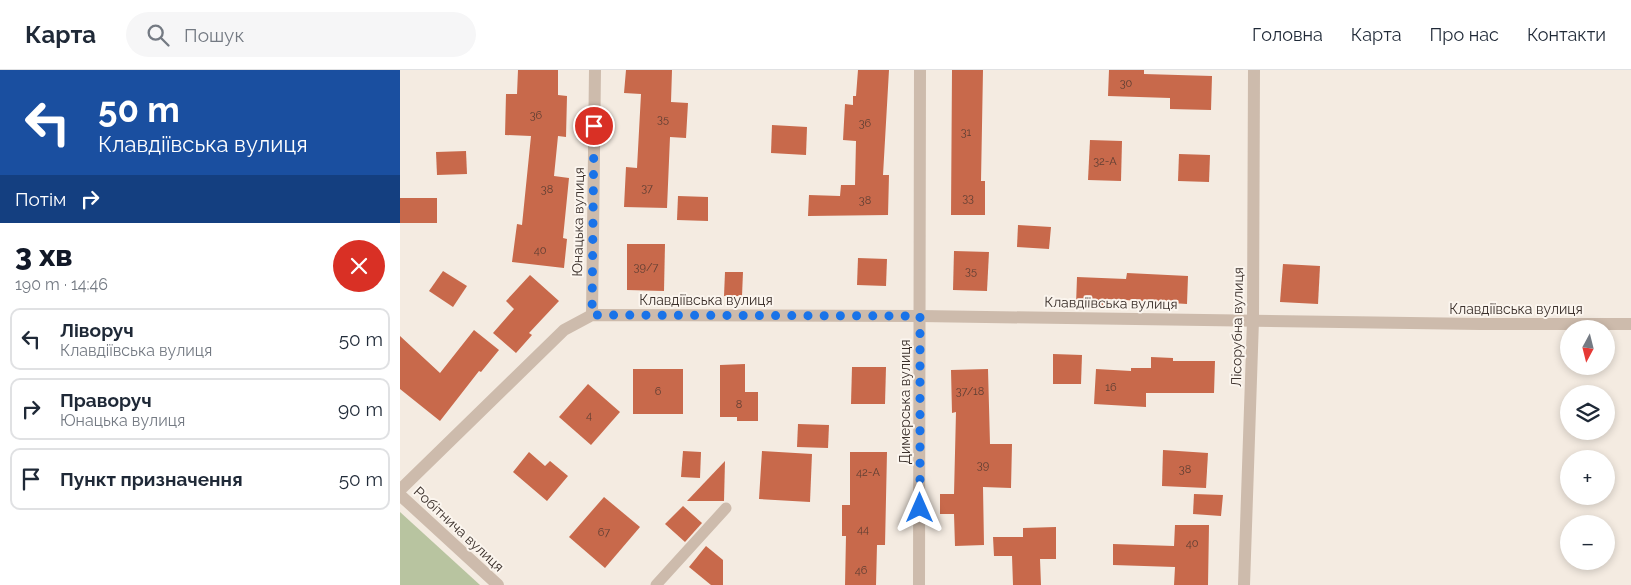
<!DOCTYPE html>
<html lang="uk">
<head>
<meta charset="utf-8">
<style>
  body { margin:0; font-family:Raleway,sans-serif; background:#f6f6f7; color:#1f2937; height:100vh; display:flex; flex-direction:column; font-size:19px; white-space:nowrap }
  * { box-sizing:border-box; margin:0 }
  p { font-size:16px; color:#747a83 }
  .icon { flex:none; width:28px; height:28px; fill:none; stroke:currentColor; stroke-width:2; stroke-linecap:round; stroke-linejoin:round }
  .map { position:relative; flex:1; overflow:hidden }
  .side { display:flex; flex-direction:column; background:#fff; width:400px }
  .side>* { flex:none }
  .hud { background:#1a4fa0; color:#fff; overflow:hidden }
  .needle { width:32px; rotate:187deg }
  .controls { position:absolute; left:1160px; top:250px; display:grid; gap:10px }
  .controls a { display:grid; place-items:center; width:55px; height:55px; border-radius:50%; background:#fff; box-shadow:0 2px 8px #0003; font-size:25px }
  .pin { position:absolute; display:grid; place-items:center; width:42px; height:42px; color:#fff; margin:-21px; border:2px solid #fff; border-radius:50%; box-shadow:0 1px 5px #0007 }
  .me { position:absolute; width:55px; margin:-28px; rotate:0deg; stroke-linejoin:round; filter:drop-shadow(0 0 4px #0008) }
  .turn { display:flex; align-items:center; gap:18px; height:105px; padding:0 15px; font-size:22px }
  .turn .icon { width:65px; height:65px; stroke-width:2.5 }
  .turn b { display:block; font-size:35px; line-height:42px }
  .then { display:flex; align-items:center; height:48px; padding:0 15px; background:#0003; gap:10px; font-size:19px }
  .round { display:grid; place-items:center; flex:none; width:52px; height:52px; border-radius:26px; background:#f6f6f7 }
  .headline { display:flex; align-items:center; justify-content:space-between; height:85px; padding:0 15px }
  h1 { font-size:30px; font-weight:800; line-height:38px; color:#111827 }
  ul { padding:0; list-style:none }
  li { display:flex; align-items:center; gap:15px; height:62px; margin:0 10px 8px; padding:0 5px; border:2px solid #e0e1e3; border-radius:10px }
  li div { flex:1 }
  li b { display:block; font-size:19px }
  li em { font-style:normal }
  header { display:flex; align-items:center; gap:30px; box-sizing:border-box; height:70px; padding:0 25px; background:#fff; border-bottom:1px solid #e0e1e3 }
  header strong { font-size:24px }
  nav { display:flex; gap:28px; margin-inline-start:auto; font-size:18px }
  .search { width:350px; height:45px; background:#f6f6f7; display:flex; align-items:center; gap:12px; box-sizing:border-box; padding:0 18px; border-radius:28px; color:#747a83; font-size:19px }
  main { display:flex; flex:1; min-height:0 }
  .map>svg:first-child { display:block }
  .green { fill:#b8c4a0 }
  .building { fill:#c8694b }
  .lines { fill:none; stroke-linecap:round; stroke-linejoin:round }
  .service { stroke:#cdbbac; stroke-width:11 }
  .minor { stroke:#cdbbac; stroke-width:12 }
  .tertiary { stroke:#cdbbac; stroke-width:12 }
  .route { stroke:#1a73e8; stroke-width:9; stroke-dasharray:0 16.2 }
  .labels { text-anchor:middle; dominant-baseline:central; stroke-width:4; stroke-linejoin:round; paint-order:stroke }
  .number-label { font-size:11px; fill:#5e3e33 }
  .street-label { font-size:14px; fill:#3b302b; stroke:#fbf5ee }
</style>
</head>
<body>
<header>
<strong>Карта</strong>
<div class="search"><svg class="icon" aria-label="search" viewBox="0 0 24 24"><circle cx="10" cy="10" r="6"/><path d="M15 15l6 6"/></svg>Пошук</div>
<nav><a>Головна</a><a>Карта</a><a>Про нас</a><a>Контакти</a></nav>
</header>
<main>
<section class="side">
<div class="hud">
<div class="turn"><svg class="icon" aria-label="left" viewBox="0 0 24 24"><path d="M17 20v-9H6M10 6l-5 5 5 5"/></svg><div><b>50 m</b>Клавдіївська вулиця</div></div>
<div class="then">Потім<svg class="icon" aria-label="right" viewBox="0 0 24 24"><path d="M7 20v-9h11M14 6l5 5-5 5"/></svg></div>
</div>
<div class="headline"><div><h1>3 хв</h1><p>190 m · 14:46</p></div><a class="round" style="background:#d93025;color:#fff"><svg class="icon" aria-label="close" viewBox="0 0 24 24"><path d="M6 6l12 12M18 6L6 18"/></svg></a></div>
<ul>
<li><svg class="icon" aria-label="left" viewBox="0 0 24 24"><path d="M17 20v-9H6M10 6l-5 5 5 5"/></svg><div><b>Ліворуч</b><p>Клавдіївська вулиця</p></div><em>50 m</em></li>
<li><svg class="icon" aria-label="right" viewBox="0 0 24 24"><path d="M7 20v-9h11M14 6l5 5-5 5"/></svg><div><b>Праворуч</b><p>Юнацька вулиця</p></div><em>90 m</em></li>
<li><svg class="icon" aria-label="arrive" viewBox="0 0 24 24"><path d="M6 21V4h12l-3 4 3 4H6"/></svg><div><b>Пункт призначення</b></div><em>50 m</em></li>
</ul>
</section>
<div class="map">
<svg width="1231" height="515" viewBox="0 0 1231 515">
  <rect width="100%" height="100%" fill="#f4ebe1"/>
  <polygon class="green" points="0,442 80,515 0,515"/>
  <g class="building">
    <polygon points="118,0 158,0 158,25 167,26 166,67 158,66 154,106 169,108 163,168 167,169 164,198 112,192 117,154 122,155 131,66 105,65 106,24 117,24"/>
    <polygon points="226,0 272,0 271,32 288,33 286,68 270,67 267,138 224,137 226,97 237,98 241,24 224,23"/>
    <polygon points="458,0 489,0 483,105 489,105 488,145 408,146 409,125 440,126 441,115 455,115 456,71 443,70 445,34 453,35 453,26 456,26"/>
    <polygon points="552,0 583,0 581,111 585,111 585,145 551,145"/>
    <polygon points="709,0 744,0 744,4 812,6 811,40 770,39 770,28 708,26"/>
    <polygon points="372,55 407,57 406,85 371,83"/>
    <polygon points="690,70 722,71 721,111 688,110"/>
    <polygon points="66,81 67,104 37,105 36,82"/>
    <polygon points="779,84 810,85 809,112 778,111"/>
    <polygon points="278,126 308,127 308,151 277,150"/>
    <rect x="0" y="128" width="37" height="25"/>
    <polygon points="618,155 651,157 649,179 617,177"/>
    <polygon points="227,174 265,174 264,221 227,220"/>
    <polygon points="554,181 589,182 587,221 553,220"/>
    <polygon points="458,188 487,189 486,216 457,215"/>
    <polygon points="883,194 920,196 918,234 880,232"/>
    <polygon points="43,201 67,216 53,237 29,221"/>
    <polygon points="325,202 343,202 342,226 324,226"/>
    <polygon points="727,203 788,206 787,234 709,229 708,236 676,235 677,207 726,209"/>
    <polygon points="130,205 159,231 129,263 132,265 116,283 93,263 114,239 106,231"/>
    <polygon points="74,260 99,280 81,302 79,301 40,351 0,319 0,266 40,303"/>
    <polygon points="653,284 682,285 681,314 653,314"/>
    <polygon points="751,287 773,288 773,291 815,291 814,323 746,323 746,337 694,334 696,299 731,301 731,298 751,298"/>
    <polygon points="345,294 345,322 358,322 358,351 337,351 337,347 320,347 320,295"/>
    <polygon points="452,297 486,297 485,334 451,334"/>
    <rect x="233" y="299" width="50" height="45"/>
    <polygon points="588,299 590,374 612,374 611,418 583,417 584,475 555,476 554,444 540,444 540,424 554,424 556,342 552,343 551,300"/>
    <polygon points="188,314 220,342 191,375 159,347"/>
    <polygon points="398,354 429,355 428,378 397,377"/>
    <polygon points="763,380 808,383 806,418 762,416"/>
    <polygon points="283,381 301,382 300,408 281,407"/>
    <polygon points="362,381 412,384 410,432 359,429"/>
    <polygon points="129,382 145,396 150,391 168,406 147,431 113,402"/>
    <polygon points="450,382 487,382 485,475 477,475 476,515 445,515 446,466 442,466 442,435 450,435"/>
    <polygon points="325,391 324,431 287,431"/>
    <polygon points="794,424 823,425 821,446 793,444"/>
    <polygon points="204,427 240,457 205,498 169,467"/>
    <polygon points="283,436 302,453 285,472 265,454"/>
    <polygon points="775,455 809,455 808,515 774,515 775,497 713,495 713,474 774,476"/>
    <polygon points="656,457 656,489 640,489 641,515 613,515 612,486 594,486 593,467 623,467 623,458"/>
    <polygon points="306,476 323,490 323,515 311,515 289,497"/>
  </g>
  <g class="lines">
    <polyline class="service" points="256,515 326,438"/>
    <g class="minor">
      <polyline points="192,245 195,0"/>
      <polyline points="0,420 164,260 192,245 520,246 1080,254 1231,254"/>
      <polyline points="519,515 520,0"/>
      <polyline points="844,515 853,250 854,0"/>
    </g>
    <polyline class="tertiary" points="0,425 98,515"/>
  </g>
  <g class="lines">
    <polyline class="route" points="194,56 192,245 520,246 520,438"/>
  </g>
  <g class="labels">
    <g class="number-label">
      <text x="726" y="13">30</text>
      <text x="136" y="45">36</text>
      <text x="263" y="49">35</text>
      <text x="465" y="53">36</text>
      <text x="566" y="62">31</text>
      <text x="705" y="91">32-А</text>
      <text x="247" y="118">37</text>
      <text x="147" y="119">38</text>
      <text x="568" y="128">33</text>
      <text x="465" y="130">38</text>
      <text x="140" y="180">40</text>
      <text x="246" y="197">39/7</text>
      <text x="571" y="201">35</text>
      <text x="711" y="317">16</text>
      <text x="258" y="321">6</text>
      <text x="570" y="321">37/18</text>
      <text x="339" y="334">8</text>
      <text x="189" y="345">4</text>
      <text x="583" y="395">39</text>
      <text x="785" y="399">38</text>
      <text x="468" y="402">42-А</text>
      <text x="463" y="459">44</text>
      <text x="204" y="462">67</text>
      <text x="792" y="473">40</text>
      <text x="461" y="500">46</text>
    </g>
    <g class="street-label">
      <text transform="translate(178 152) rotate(-89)">Юнацька вулиця</text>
      <text x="306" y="230">Клавдіївська вулиця</text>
      <text transform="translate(711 233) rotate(1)">Клавдіївська вулиця</text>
      <text x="1116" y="239">Клавдіївська вулиця</text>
      <text transform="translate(837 257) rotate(-89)">Лісорубна вулиця</text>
      <text transform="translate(505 332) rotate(-90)">Димерська вулиця</text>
      <text transform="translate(59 459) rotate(43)">Робітнича вулиця</text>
    </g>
  </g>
</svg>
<div class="controls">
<a><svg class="needle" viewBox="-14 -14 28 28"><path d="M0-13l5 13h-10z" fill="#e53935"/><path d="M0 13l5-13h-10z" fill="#747a83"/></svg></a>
<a><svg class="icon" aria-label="layers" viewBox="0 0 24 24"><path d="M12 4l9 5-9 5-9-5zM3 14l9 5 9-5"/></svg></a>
<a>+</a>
<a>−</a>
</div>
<div class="pin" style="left:194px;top:56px;background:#d93025"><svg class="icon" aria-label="arrive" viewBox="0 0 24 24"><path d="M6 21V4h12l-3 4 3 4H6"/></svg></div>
<svg class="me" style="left:520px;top:438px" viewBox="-20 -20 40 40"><path d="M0-17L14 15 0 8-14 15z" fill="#1a73e8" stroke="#fff" stroke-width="4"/></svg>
</div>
</main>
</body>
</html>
